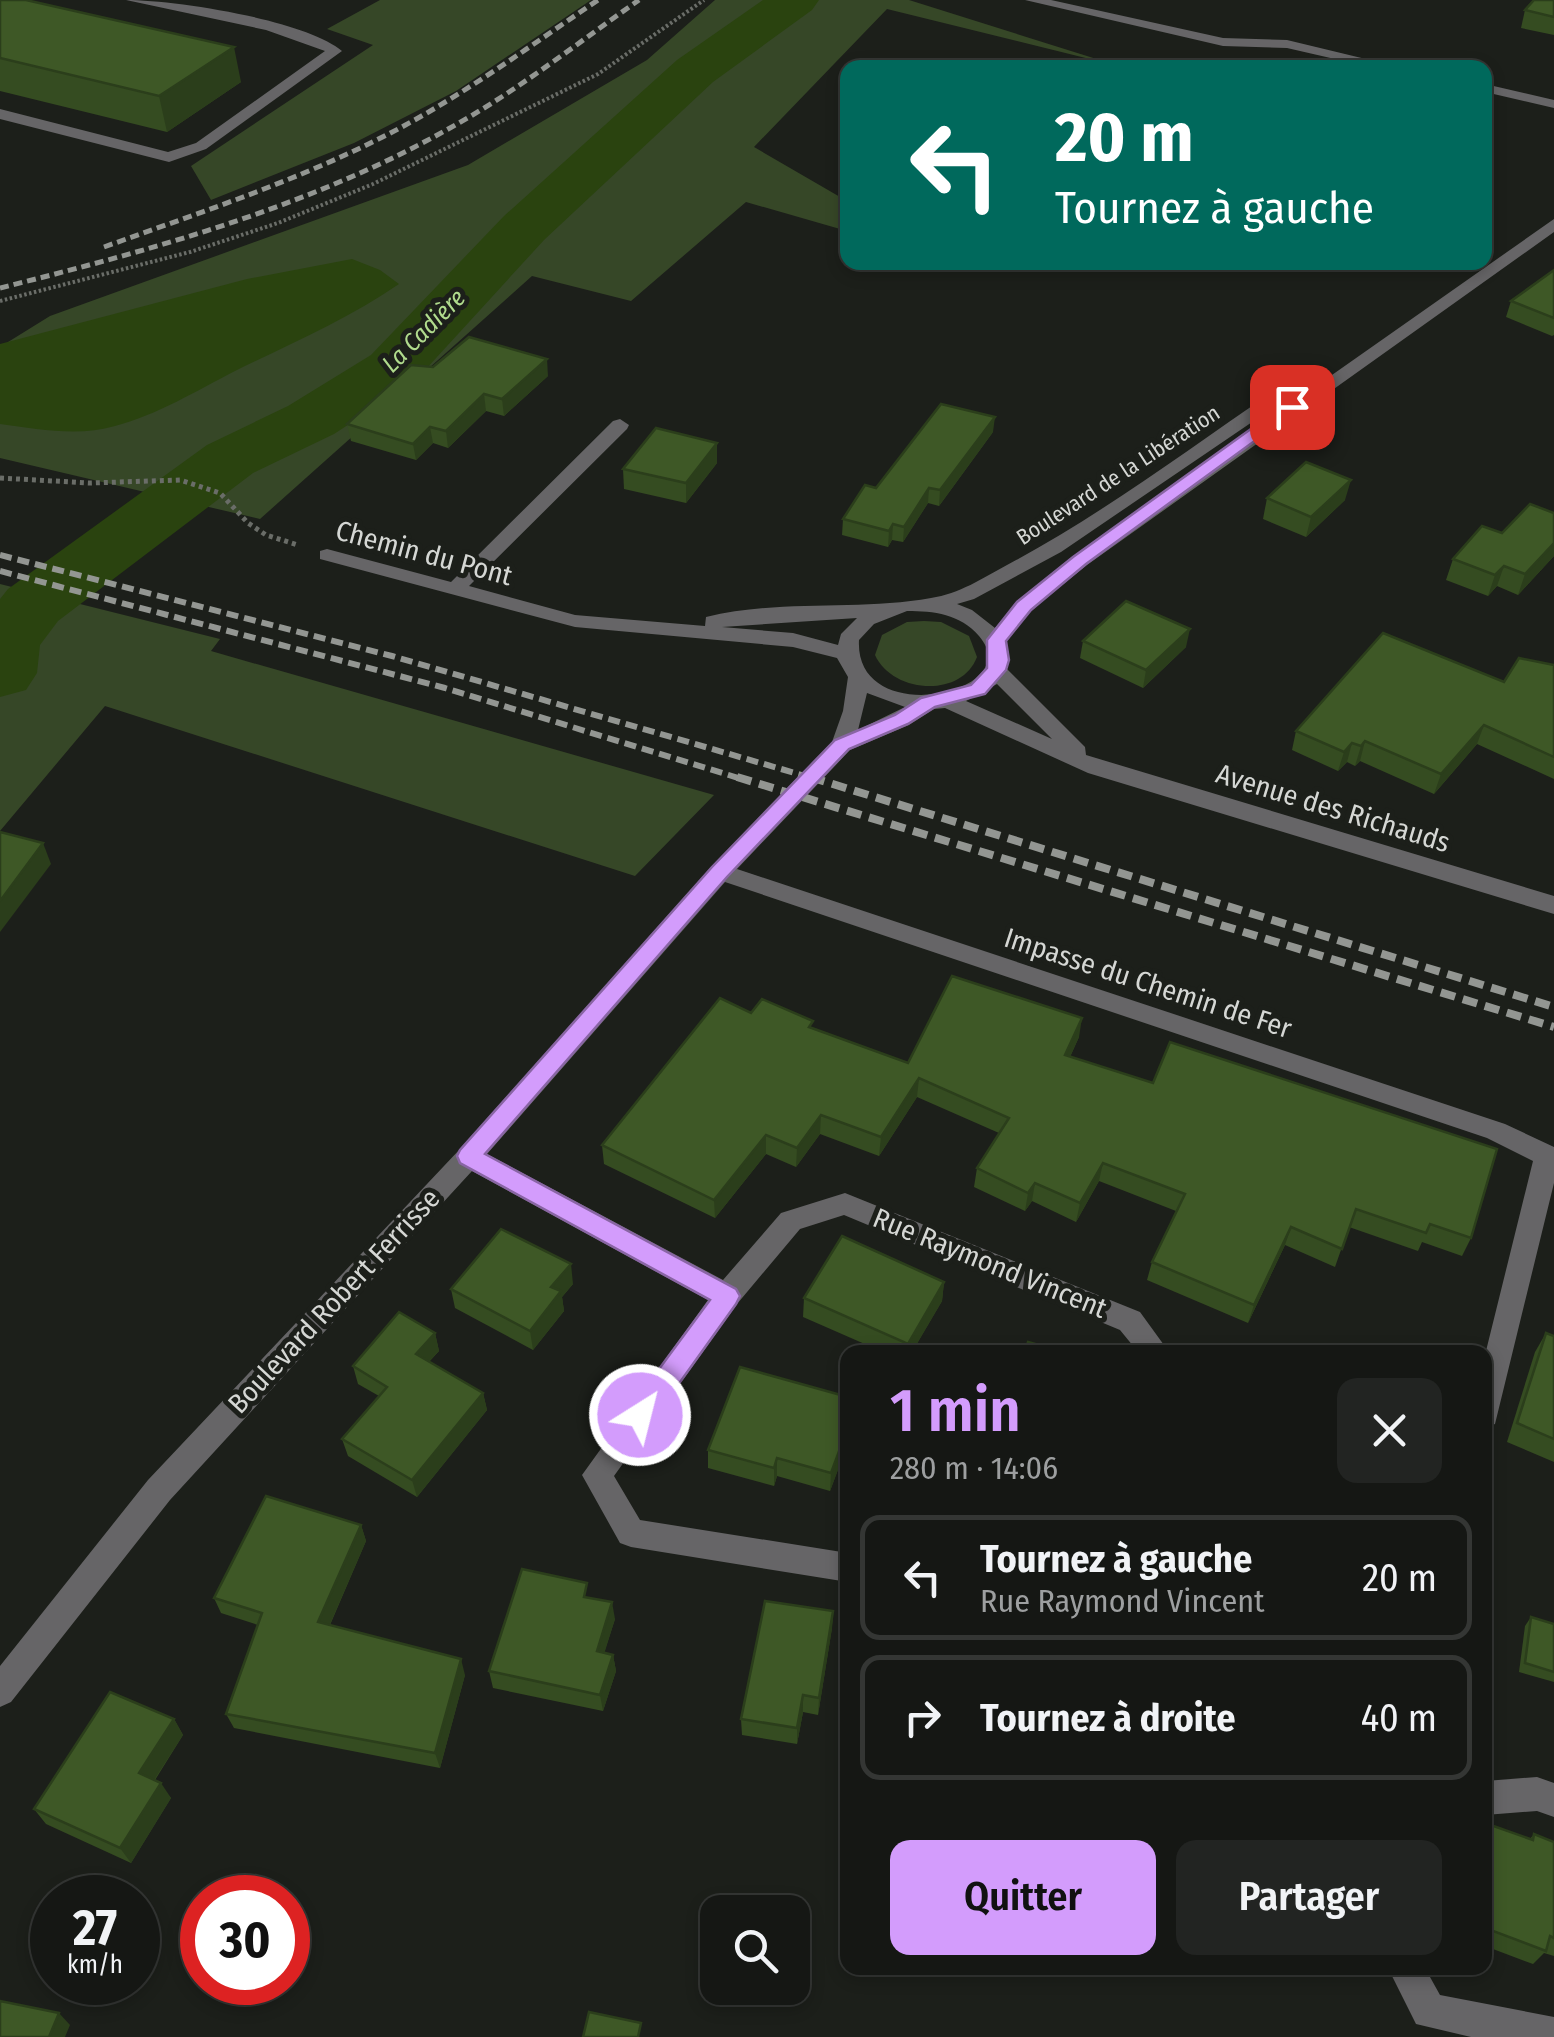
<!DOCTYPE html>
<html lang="fr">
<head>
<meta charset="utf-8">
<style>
  body { margin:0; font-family:"Fira Sans Condensed",sans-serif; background:#222422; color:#f1f3f6; height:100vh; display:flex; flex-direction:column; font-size:38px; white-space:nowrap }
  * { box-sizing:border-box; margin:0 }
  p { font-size:32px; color:#9d9fa0 }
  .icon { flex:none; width:55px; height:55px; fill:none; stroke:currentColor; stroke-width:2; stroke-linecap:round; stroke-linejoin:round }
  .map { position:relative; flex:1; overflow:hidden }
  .panel { position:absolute; left:840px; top:1345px; width:652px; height:630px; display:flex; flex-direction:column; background:#151714; border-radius:20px; box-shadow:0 5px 15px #0003,0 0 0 2px #343634 }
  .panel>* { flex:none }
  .hud { position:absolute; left:840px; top:60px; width:652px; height:210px; border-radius:20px; box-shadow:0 5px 15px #0003,0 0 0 2px #343634; background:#00695c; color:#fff; overflow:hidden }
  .fabs { position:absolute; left:700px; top:1895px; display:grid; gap:20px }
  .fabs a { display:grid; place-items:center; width:110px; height:110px; border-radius:20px; background:#151714; box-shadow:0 5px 15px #0003,0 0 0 2px #343634; font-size:50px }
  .speed { position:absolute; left:30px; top:1875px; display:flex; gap:20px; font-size:50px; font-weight:700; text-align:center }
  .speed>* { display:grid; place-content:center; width:130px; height:130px; border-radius:50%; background:#151714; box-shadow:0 5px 15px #0003,0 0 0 2px #343634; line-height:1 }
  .speed small { font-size:25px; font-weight:400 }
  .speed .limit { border:15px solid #d22; background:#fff; color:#111 }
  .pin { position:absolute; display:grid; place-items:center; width:85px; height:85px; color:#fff; margin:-42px; border-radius:20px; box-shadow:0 5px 15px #0006 }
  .me { position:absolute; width:110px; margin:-55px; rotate:36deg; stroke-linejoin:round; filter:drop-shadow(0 0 8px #0008) }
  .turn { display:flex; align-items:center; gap:35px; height:210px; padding:0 50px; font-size:45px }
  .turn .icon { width:130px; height:130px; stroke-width:2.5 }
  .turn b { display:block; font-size:70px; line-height:85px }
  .round { display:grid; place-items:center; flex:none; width:105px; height:105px; border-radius:20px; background:#222422 }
  .summary { display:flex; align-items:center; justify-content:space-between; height:170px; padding:0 50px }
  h1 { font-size:60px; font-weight:600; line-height:75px; color:#d39cfc }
  .primary-button { display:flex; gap:20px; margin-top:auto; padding:20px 50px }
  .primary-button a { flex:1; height:115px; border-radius:20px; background:#d39cfc; color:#111; font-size:40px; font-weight:600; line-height:115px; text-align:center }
  .primary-button a+a { background:#222422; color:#f1f3f6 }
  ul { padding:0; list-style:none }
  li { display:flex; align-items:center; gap:30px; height:125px; margin:0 20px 15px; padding:0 30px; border:5px solid #343634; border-radius:20px }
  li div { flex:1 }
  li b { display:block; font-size:38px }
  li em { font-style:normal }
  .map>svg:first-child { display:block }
  .green { fill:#364727 }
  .water { fill:#2a430f }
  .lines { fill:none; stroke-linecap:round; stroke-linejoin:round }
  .river { fill:#2a430f; fill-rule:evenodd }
  .path-far1 { stroke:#6a6d68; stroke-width:4; stroke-dasharray:2.5 2.5; stroke-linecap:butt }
  .path { stroke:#6a6d68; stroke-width:5; stroke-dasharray:4 4; stroke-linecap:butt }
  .minor { fill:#666567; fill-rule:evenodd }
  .rail-far2 { stroke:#939692; stroke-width:5; stroke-dasharray:9 5; stroke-linecap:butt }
  .rail-far1 { stroke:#939692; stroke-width:6; stroke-dasharray:12 6; stroke-linecap:butt }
  .rail { stroke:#939692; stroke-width:8; stroke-dasharray:15 8; stroke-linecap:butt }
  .wall { fill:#354c21 }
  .shaded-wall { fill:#2b3e1b }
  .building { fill:#3e5826; stroke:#2b3e1b; stroke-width:2.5 }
  .route { fill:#d39cfc; stroke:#8965a4; stroke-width:2.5 }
  .labels { text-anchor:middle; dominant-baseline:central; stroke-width:10; stroke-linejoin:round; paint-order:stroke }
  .far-street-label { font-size:22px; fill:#d5d7d4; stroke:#1c1f1a }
  .far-water-label { font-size:25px; font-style:italic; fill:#b0db8d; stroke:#1c1f1a }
  .street-label { font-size:28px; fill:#d5d7d4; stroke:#1c1f1a }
</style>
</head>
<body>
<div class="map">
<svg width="1554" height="2037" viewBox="0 0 1554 2037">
  <rect width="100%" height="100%" fill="#1c1f1a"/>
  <g class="green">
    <polygon points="380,0 591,0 456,91 354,143 211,200 191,166 373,45 327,29"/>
    <polygon points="715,0 909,0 1122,67 887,9 754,147 847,201 847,231 746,202 631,301 532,276 260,519 0,458 0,347 50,316 468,165 647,60"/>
    <polygon points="0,584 220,639 211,651 714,795 635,876 105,706 0,831"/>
    <path d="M 924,621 L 941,622 L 969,636 L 977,657 C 961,699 892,693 875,655 L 882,635 L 907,622 Z"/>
  </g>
  <path class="water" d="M 352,259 L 380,270 L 399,284 C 348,319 290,344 235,371 C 196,391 157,415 115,426 C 78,437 38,429 0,424 L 0,344 L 247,279 Z"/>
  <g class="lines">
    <polygon class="river" points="763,0 819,0 812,10 713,82 544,240 415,381 334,434 253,473 58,621 40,645 37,673 26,690 0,697 0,599 8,589 207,445 288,406 371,355 504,216 677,60"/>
    <polyline class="path-far1" points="0,301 190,252 278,223 373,184 598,74 704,0"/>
    <polyline class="path" points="0,478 90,483 180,480 220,493 248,523 266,535 298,545"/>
    <g class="minor">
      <path d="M 126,0 C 175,0 306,20 342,51 L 206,149 L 169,162 L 0,119 L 0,109 L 168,152 L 196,143 L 325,51 L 266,30 Z"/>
      <polygon points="1025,0 1051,0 1223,38 1287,40 1403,68 1374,68 1287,48 1223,46"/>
      <polygon points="1485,84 1554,100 1554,108 1485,92"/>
      <path d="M 1554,219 L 1554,232 L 1087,565 L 1031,610 L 1005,643 L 1007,669 L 1085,747 L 1086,755 L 1554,896 L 1554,914 L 1088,773 L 945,708 L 934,709 L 909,725 L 850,750 L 737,869 L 1505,1124 L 1554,1147 L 1554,1183 L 1495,1424 L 1485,1428 L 1485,1355 L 1533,1161 L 1487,1138 L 725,882 L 487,1154 L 723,1280 L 781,1213 L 845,1193 L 1140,1312 L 1169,1352 L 1138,1352 L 1120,1330 L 844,1215 L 800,1229 L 737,1304 L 614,1476 L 640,1520 L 848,1553 L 848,1582 L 631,1547 L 620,1543 L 582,1475 L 708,1300 L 472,1171 L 170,1500 L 11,1702 L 0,1707 L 0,1666 L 148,1480 L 460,1149 L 712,866 L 832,742 L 843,711 L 848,677 L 837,658 L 793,647 L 575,627 L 320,559 L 320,551 L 327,549 L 451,582 L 613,421 L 620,419 L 629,425 L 627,429 L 469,586 L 575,615 L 705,626 L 706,617 C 779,599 859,611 931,598 C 959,594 983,578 1007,565 C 1105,513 1195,444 1287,382 L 1299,382 L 1299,390 L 1061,552 L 974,599 L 957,604 L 972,610 L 995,628 L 1017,602 L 1073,557 ZM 907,611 C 934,611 960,614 979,636 C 1029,694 854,731 859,640 L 874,624 ZM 857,618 L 841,634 L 838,645 L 793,633 L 722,627 ZM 997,684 L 1052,739 L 966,701 ZM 867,693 L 905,707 L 858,730 Z"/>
      <polygon points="1537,1777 1554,1783 1554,1817 1537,1811 1485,1815 1485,1781"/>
      <polygon points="1388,1968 1425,1968 1440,1995 1554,2017 1554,2037 1471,2037 1416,2024"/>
    </g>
    <g class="rail-far2">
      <path d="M 104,247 C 204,211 306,178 400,128 C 469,91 533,44 598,0"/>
      <path d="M 0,288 C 156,249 316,205 457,124 C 521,88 579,42 639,0"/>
    </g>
    <g class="rail-far1">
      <polyline points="0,555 392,656 819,780"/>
      <polyline points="0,571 445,688 745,780"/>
    </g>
    <g class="rail">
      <polyline points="737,777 1554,1027"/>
      <polyline points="810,777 1554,1007"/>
    </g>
  </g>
  <g class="wall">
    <polygon points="0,0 241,82 167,132 0,91"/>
    <polygon points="1554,0 1554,35 1521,28 1525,10"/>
    <polygon points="1554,270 1554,335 1552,336 1506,317 1511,301"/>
    <polygon points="548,376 504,416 486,411 448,448 433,443 416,460 351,441 347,424"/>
    <polygon points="993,432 939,506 928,503 903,542 892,540 888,547 842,535 843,519 876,488"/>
    <polygon points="717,443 717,463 686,503 624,489 623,469"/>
    <polygon points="1267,498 1345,500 1306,537 1263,519"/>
    <polygon points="1554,513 1554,556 1518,595 1497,586 1488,596 1446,580 1453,559 1502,533"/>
    <polygon points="1083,641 1186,647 1143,688 1080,658"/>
    <polygon points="1554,665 1554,779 1477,744 1434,794 1360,761 1355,766 1347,762 1338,771 1292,750 1296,731 1504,682"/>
    <polygon points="751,1013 813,1028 908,1063 1079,1037 1070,1057 1471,1238 1462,1256 1422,1242 1418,1251 1349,1227 1335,1267 1285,1245 1248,1323 1147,1280 1152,1262 1176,1211 1099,1181 1076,1222 1032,1201 1025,1211 974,1187 977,1168 999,1133 917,1097 879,1156 820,1134 796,1167 766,1154 715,1218 604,1164 602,1145"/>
    <polygon points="944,1282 942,1301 912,1352 883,1352 803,1317 804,1298"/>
    <polygon points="573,1284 562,1297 564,1311 533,1350 455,1308 451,1289"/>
    <polygon points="435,1333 439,1351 429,1362 483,1393 487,1410 417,1497 348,1456 342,1439 379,1396 358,1384 353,1366"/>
    <polygon points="1546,1333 1554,1336 1554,1462 1507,1442 1535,1352"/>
    <polygon points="848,1397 848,1443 830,1491 777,1476 774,1486 708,1468 708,1450"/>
    <polygon points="361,1525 366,1541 330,1625 465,1675 440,1768 234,1728 226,1714 258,1625 221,1613 214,1598"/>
    <polygon points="590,1598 615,1619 604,1653 613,1655 616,1671 603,1711 493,1688 489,1671"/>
    <polygon points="833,1611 832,1628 818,1715 803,1712 797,1744 742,1735 741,1719"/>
    <polygon points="1531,1617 1554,1624 1554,1682 1519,1672 1525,1626"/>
    <polygon points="174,1719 183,1735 155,1780 171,1798 131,1863 46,1824 34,1809"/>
    <polygon points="1485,1823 1530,1839 1534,1834 1554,1842 1554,1956 1544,1953 1533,1964 1485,1946"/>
  </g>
  <g class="shaded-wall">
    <polygon points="234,47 241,82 167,132 159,96"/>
    <polygon points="547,359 548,376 504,416 502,399"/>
    <polygon points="484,394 486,411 448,448 446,431"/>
    <polygon points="995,417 993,432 939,506 940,490"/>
    <polygon points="430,427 433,443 416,460 413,444"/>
    <polygon points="717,443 717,463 686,503 686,483"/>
    <polygon points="1351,480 1345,500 1306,537 1311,517"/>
    <polygon points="929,488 928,503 903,542 904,527"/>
    <polygon points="893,524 892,540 888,547 889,531"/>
    <polygon points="1554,543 1554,556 1518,595 1525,574"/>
    <polygon points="1504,566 1497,586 1488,596 1495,575"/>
    <polygon points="1190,629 1186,647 1143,688 1146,670"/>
    <polygon points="1484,725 1477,744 1434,794 1441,774"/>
    <polygon points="1365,741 1360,761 1355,766 1361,746"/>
    <polygon points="1352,743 1347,762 1338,771 1344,752"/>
    <polygon points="43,843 51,864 0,932 0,901"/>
    <polygon points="1082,1018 1079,1037 1062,1074 1065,1055"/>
    <polygon points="919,1078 917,1097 879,1156 881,1137"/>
    <polygon points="821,1115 820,1134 796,1167 797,1148"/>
    <polygon points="766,1135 766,1154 715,1218 714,1200"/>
    <polygon points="1103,1163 1099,1181 1076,1222 1080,1203"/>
    <polygon points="1035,1183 1032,1201 1025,1211 1028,1193"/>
    <polygon points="1291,1227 1285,1245 1248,1323 1254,1305"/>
    <polygon points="571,1264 573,1284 562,1297 564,1311 533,1350 530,1331 551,1287"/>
    <polygon points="944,1282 942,1301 912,1352 907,1352 908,1344"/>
    <polygon points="435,1333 439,1351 420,1371 416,1354"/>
    <polygon points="483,1393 487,1410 417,1497 412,1480"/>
    <polygon points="848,1427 848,1443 830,1491 831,1473"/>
    <polygon points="777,1458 777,1476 774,1486 774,1468"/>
    <polygon points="361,1525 366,1541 324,1638 318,1622"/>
    <polygon points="612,1602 615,1619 600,1667 597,1651"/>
    <polygon points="833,1611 832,1628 818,1715 819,1698"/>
    <polygon points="613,1655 616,1671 603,1711 600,1695"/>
    <polygon points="461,1659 465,1675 440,1768 435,1753"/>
    <polygon points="803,1695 803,1712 797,1744 797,1728"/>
    <polygon points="174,1719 183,1735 149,1788 139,1773"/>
    <polygon points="161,1783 171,1798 131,1863 120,1848"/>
    <polygon points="59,2013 70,2025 65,2037 49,2037"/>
  </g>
  <g class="building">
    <polygon points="0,0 26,0 234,47 159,96 0,58"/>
    <polygon points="1534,0 1554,0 1554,17 1525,10"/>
    <polygon points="1554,270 1554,318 1511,301"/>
    <polygon points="469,337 547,359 502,399 484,394 446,431 430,427 413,444 347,424 411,365 433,367"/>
    <polygon points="941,404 995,417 940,490 929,488 904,527 893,524 889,531 843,519 865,485 876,488"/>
    <polygon points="656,428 717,443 686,483 623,469"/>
    <polygon points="1306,462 1351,480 1311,517 1267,498"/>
    <polygon points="1530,504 1554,513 1554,543 1525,574 1504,566 1495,575 1453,559 1482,526 1502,533"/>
    <polygon points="1126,601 1190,629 1146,670 1083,641"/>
    <polygon points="1383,633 1504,682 1519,658 1554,665 1554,757 1484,725 1441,774 1365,741 1361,746 1352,743 1344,752 1296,731"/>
    <polygon points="0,832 43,843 0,901"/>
    <polygon points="952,976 1082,1018 1065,1055 1153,1083 1170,1042 1497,1149 1471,1238 1430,1224 1426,1233 1356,1209 1342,1249 1291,1227 1254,1305 1152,1262 1185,1194 1103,1163 1080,1203 1035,1183 1028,1193 977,1168 1009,1118 919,1078 881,1137 821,1115 797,1148 766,1135 714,1200 602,1145 720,998 751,1013 762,999 813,1021 809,1027 908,1063"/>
    <polygon points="501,1229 571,1264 551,1287 561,1291 530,1331 451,1289"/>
    <polygon points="842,1236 944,1282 908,1344 804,1298"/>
    <polygon points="399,1312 435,1333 416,1354 483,1393 412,1480 342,1439 387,1387 353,1366"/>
    <polygon points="1546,1333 1554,1336 1554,1439 1517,1423"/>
    <polygon points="1028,1342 1064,1352 1025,1352"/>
    <polygon points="740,1367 848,1397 848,1427 831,1473 777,1458 774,1468 708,1450"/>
    <polygon points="266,1496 361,1525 318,1622 461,1659 435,1753 226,1714 262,1613 214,1598"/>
    <polygon points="522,1569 587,1583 584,1597 612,1602 597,1651 613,1655 600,1695 489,1671"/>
    <polygon points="765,1601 833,1611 819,1698 803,1695 797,1728 741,1719"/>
    <polygon points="1531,1617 1554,1624 1554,1672 1525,1663"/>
    <polygon points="110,1692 174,1719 139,1773 161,1783 120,1848 34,1809"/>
    <polygon points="1485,1823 1533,1840 1534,1834 1554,1842 1554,1938 1550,1936 1546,1951 1485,1928"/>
    <polygon points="0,2001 59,2013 49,2037 0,2037"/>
    <polygon points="589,2012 641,2023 638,2037 583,2037"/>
  </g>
  <polygon class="route" points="1287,403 1301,407 1086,564 1031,610 1006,641 1009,660 1006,670 985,694 935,707 908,724 849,749 727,877 485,1154 736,1289 740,1296 736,1304 650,1424 640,1427 631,1424 627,1415 631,1407 710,1300 460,1163 457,1156 460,1150 712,867 835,740 895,715 921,698 971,685 987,668 987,640 1017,602 1073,557"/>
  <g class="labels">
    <g class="far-street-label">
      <text transform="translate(1118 475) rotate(-33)">Boulevard de la Libération</text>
    </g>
    <g class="far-water-label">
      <text transform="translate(424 331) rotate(-45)">La Cadière</text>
    </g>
    <g class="street-label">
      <text transform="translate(424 553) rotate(15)">Chemin du Pont</text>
      <text transform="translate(1333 808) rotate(17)">Avenue des Richauds</text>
      <text transform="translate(1148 983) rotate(18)">Impasse du Chemin de Fer</text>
      <text transform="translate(990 1263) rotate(22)">Rue Raymond Vincent</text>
      <text transform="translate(334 1301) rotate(-47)">Boulevard Robert Ferrisse</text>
    </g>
  </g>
</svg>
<div class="fabs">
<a><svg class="icon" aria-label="search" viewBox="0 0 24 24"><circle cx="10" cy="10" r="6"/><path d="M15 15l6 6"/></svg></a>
</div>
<div class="speed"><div>27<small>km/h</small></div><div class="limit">30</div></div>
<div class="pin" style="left:1292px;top:407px;background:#d93025"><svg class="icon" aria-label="arrive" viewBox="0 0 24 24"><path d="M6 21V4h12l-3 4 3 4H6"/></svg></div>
<svg class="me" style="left:640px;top:1415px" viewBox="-20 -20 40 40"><circle r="17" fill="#d39cfc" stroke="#fff" stroke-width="3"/><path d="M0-11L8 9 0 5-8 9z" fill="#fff"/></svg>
<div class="hud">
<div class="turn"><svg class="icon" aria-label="left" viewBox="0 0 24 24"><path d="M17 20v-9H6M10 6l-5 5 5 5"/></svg><div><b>20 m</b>Tournez à gauche</div></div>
</div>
<section class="panel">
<div class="summary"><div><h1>1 min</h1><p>280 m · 14:06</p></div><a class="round"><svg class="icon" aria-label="close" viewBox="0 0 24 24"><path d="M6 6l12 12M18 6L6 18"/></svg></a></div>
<ul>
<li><svg class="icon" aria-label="left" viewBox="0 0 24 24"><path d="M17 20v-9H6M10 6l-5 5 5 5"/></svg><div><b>Tournez à gauche</b><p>Rue Raymond Vincent</p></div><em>20 m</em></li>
<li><svg class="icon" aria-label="right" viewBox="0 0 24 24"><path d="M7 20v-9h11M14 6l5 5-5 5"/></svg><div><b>Tournez à droite</b></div><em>40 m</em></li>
</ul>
<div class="primary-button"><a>Quitter</a><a>Partager</a></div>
</section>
</div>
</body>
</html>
